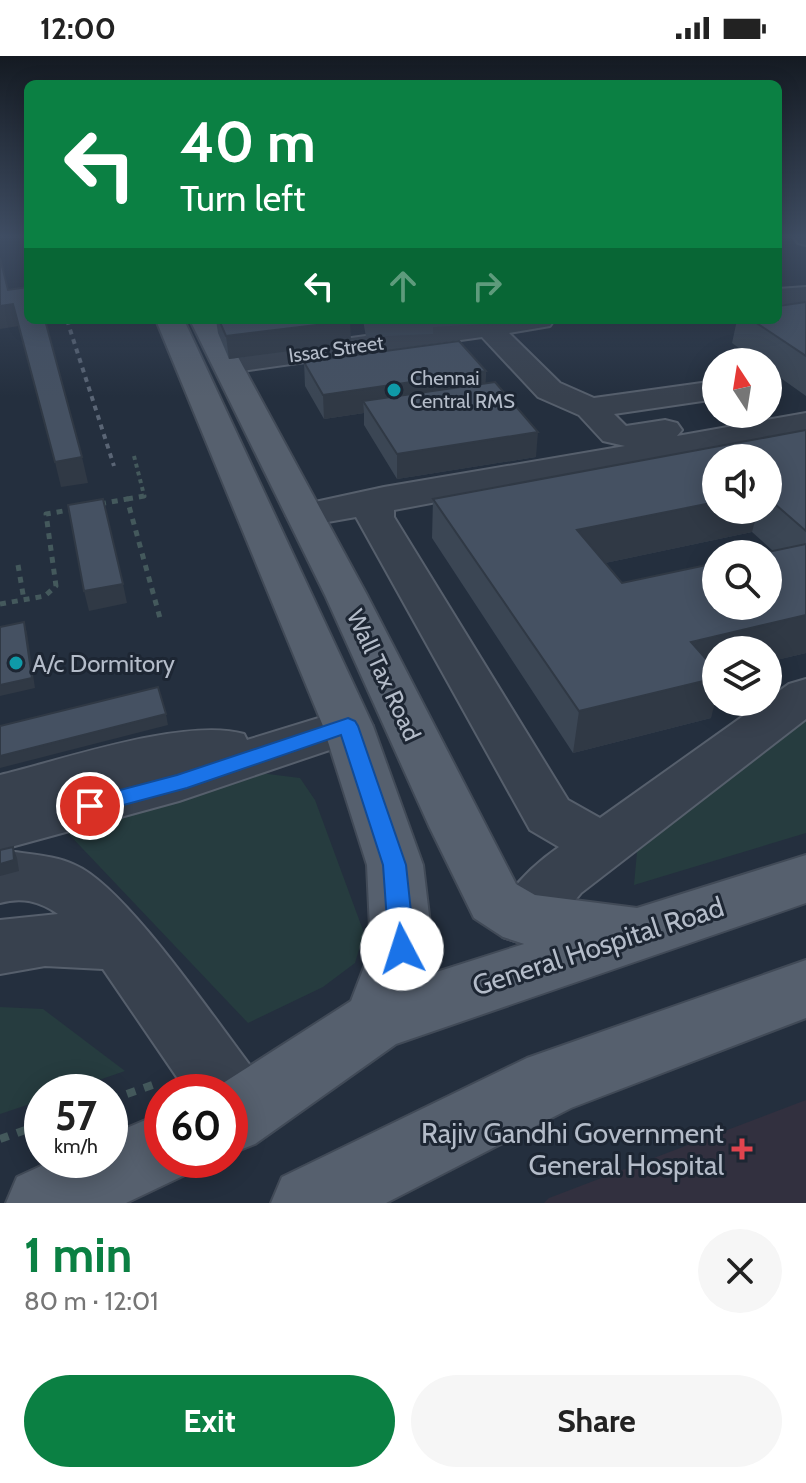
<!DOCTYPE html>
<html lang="en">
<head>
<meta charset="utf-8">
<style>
  body { margin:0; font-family:Cabin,sans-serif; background:#f6f6f6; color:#222; height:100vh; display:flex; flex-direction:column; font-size:30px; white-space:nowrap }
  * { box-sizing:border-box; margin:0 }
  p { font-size:26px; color:#767676 }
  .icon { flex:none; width:44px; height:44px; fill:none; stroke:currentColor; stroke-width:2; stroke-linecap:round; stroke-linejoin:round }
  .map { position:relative; height:1147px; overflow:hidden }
  .side { display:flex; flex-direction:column; background:#fff; flex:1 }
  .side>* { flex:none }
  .guide { position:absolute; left:24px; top:24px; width:758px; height:244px; border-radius:12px; box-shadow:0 4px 20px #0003; background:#0b8043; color:#fff; overflow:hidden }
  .needle { width:52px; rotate:348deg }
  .controls { position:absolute; left:702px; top:292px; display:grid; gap:16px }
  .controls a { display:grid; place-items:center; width:80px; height:80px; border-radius:50%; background:#fff; box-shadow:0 4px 20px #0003; font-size:40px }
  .speed { position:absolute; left:24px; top:1018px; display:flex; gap:16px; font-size:40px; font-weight:700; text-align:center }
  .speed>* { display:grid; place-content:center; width:104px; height:104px; border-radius:50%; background:#fff; box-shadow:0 4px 20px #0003; line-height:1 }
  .speed small { font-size:20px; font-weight:400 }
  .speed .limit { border:12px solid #d22; background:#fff; color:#111 }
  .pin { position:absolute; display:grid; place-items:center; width:68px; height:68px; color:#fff; margin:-34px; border:4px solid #fff; border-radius:50%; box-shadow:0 2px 8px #0007 }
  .me { position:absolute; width:88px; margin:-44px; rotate:355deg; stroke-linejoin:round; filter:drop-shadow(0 0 6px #0008) }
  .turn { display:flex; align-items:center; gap:28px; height:168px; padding:0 24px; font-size:36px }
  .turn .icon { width:104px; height:104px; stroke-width:2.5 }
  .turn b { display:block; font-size:56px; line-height:68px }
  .lanes { display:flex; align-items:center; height:76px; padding:0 24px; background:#0003; justify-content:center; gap:40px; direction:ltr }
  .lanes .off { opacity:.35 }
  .round { display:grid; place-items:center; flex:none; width:84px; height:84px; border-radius:42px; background:#f6f6f6 }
  .overview { display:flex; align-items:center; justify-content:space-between; height:136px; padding:0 24px }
  h1 { font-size:48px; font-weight:700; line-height:60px; color:#0b8043 }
  .action { display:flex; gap:16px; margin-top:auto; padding:16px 24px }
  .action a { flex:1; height:92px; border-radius:48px; background:#0b8043; color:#fff; font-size:32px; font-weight:700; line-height:92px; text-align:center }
  .action a+a { background:#f6f6f6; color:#222 }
  .status { display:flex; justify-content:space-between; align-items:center; height:56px; padding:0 40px; background:#fff; direction:ltr }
  .status svg { height:22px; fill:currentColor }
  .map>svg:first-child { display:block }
  .medical { fill:#32303f }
  .green { fill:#263c3f }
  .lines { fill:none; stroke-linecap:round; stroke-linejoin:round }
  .minor-casing { stroke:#565f6c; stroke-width:4 }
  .major-casing { stroke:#414a57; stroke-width:4 }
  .path-far2 { stroke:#44595c; stroke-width:4; stroke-dasharray:4 4; stroke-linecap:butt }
  .path-far1 { stroke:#44595c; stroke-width:5; stroke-dasharray:6 6; stroke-linecap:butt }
  .path { stroke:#44595c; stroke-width:8; stroke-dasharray:9 9; stroke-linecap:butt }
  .minor { fill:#38414e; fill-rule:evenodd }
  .major { fill:#56606e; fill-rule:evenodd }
  .rail { stroke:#5a6575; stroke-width:4; stroke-dasharray:5 5; stroke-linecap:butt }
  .wall { fill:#3b4654; fill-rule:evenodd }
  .shaded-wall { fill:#303945 }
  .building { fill:#455162; stroke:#303945; stroke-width:2 }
  .route { fill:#1a73e8; stroke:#114b97; stroke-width:2 }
  .culture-dot { fill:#0f9aa8; stroke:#1d2633; stroke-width:3 }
  .health-dot { fill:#e0444e; stroke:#1d2633; stroke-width:3 }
  .labels { text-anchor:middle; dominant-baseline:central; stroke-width:6; stroke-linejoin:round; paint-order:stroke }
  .far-street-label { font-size:20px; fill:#b4bcc9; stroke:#1d2633 }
  .far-poi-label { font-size:20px; fill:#b4bcc9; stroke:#1d2633; text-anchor:start }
  .poi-label { font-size:24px; fill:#b4bcc9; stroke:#1d2633; text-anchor:start }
  .street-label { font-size:24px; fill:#b4bcc9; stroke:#1d2633 }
  .near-street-label { font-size:28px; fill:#b4bcc9; stroke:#1d2633 }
  .near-poi-label { font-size:28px; fill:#b4bcc9; stroke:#1d2633; text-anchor:end }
</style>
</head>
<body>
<div class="status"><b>12:00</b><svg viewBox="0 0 49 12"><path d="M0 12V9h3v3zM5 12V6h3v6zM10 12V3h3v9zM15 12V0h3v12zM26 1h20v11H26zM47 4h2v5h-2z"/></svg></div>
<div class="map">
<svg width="806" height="1147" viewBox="0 0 806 1147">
  <rect width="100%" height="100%" fill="#242f3e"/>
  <polygon class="medical" points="806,1044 806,1147 544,1147 549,1142"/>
  <g class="green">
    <polygon points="806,653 806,777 634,829 638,785"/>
    <polygon points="260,717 300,722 315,744 364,877 355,907 323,931 248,967 63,772"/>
    <polygon points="0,951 43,953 125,1015 64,1036 42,1036 42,1044 0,1058"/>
  </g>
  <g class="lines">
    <defs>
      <g id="minor">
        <polygon points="793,180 806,180 806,189 798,187"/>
        <polygon points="806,231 806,247 778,249 778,233"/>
        <path d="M 481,264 L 554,264 L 550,270 L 509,277 L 560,327 L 594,342 L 716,325 L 716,343 L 614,358 L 626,370 L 665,364 L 677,367 L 682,374 L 677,380 L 806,357 L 806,377 L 394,454 L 394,461 L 568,744 L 600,762 L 763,646 L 768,646 L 768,643 L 789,628 L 806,623 L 806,663 L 581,837 L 545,881 L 524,888 L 503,881 L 494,863 C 508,834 533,809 559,791 L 530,774 L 356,461 L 305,470 L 292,467 L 286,459 L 292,451 L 384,431 L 625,390 L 603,385 L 579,359 L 538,341 L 482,281 L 228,317 L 217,314 L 213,308 L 217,302 L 228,299 Z"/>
        <path d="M 348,653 L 365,658 L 373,670 L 365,682 L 179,745 L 0,794 L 0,719 C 62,704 185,661 244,678 L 247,684 Z"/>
        <path d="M 15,796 C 35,799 56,800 75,809 C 125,830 215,964 252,1012 L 262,1036 L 252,1060 L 230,1069 L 230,1036 L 187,1036 L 103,913 L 45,910 L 0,918 L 0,864 L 58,858 C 39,845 22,841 0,847 L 0,799 Z"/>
      </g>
      <g id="major">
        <polygon points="156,264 184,264 373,670 423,809 433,893 424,920 524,888 503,881 474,862 429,770 325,539 190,264 218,264 367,539 516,828 535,839 637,852 806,799 806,847 396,988 255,1088 230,1098 230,1036 209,1036 351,945 371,893 367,809 323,670"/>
        <polygon points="806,904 806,962 571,1052 386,1147 271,1147 282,1121 527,1002"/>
        <polygon points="162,1057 162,1104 193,1104 187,1118 126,1147 6,1147 17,1121 54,1104 110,1104 110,1079"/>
      </g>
    </defs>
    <use href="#minor" class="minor-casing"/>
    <use href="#major" class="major-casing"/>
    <polyline class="path-far2" points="134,400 144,439"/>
    <g class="path-far1">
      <polyline points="127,443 144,440 143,437"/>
      <polyline points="100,448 127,443 160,562"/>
      <polyline points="18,509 24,544"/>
      <polyline points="0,548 45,540 56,530 46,458 75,453"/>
    </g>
    <g class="path">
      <polyline points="110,1044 158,1027"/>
      <polyline points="0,1083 42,1068"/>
    </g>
    <use href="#minor" class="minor"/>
    <use href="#major" class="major"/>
    <polyline class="rail" points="67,264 114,410"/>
  </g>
  <g class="wall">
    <polygon points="806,246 806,340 768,313 768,306 758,306 732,287 737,264 778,264"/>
    <polygon points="216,264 349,264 351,287 229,303 218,277"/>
    <polygon points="363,264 489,264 489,268 433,271 433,278 366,281"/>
    <polygon points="304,306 486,315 485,327 536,401 397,423 364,369 364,357 324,363 305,330"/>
    <path d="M 806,374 L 806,597 L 768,606 L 768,594 L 716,594 L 711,662 L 573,697 L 432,482 L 433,443 ZM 768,402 L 768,454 L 716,454 ZM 752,476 L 773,495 L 622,527 L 605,507 Z"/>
  </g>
  <g class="shaded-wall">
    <polygon points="13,248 19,270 0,273 0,250"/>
    <polygon points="350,265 351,287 229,303 226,280"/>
    <polygon points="486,315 485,339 363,345 364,357 324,363 323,339"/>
    <polygon points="538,376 536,401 397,423 397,398"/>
    <polygon points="82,401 88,427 61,431 55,406"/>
    <polygon points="716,446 716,454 758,454 752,476 572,514 577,474"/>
    <polygon points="123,528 127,547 89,555 84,535"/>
    <polygon points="806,559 806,597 768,606 768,594 716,594 716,619 691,586"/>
    <polygon points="24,566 27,577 35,632 0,640 0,629"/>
    <polygon points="716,622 716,642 711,662 573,697 579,655"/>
    <polygon points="166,658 168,669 0,712 0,700"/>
    <polygon points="13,791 17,802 19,815 0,820 0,808"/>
  </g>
  <g class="building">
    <polygon points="0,202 8,234 28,231 28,264 45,264 82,401 55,406 13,248 0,250"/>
    <polygon points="806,246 806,300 752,264 778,264 778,250"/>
    <polygon points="219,264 349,264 350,265 226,280"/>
    <polygon points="459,285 486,315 323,339 304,306"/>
    <polygon points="495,326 538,376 397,398 363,345"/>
    <polygon points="806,374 806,475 768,442 768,402 716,402 716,446 577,474 622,527 716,507 716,550 768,550 768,498 758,498 806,488 806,559 691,586 716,614 716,622 579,655 433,443"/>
    <polygon points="103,443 123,528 84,535 68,449"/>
    <polygon points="24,566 32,622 0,629 0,571"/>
    <polygon points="158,631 166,658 0,700 0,670"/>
    <polygon points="13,791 14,804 0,808 0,794"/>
  </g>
  <linearGradient id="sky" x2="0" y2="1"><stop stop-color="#141a22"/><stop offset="0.53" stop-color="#3f4d63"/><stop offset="1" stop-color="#3f4d63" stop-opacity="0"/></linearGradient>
  <rect width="806" height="341" fill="url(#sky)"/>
  <polygon class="route" points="348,662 355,665 358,670 406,809 415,893 411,901 402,904 393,901 389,893 383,809 341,679 187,732 90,758 82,756 79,750 82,744 177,719"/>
  <g class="culture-dot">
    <circle cx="394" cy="334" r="8"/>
    <circle cx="16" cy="607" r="8"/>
  </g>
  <path class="health-dot" d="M738 1081h8v8h8v8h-8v8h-8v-8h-8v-8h8z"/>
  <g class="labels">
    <g class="far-street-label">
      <text transform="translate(336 293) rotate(-8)">Issac Street</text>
    </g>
    <g class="far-poi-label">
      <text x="410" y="322">Chennai<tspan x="410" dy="23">Central RMS</tspan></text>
    </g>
    <g class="poi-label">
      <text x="32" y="607">A/c Dormitory</text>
    </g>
    <g class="street-label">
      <text transform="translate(384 619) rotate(65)">Wall Tax Road</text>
    </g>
    <g class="near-street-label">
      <text transform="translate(598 890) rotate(-18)">General Hospital Road</text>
    </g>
    <g class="near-poi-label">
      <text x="724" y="1077">Rajiv Gandhi Government<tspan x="724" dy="32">General Hospital</tspan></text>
    </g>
  </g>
</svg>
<div class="controls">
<a><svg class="needle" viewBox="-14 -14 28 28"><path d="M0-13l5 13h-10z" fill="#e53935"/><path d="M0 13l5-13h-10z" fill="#767676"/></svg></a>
<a><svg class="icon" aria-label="sound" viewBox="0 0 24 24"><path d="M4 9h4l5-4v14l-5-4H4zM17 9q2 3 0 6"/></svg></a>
<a><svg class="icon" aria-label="search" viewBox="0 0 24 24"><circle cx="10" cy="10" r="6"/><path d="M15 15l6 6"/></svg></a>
<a><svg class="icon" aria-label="layers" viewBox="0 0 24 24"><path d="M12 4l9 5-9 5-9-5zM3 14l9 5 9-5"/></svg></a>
</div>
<div class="speed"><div>57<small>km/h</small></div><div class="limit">60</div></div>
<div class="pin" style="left:90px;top:750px;background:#d93025"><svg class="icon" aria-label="arrive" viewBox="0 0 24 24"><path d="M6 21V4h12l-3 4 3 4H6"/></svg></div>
<svg class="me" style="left:402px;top:893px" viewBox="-20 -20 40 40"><circle r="19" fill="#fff"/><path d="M0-13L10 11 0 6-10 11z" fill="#1a73e8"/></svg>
<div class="guide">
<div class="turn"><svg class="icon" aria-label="left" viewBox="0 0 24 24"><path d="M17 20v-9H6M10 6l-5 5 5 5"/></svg><div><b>40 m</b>Turn left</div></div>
<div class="lanes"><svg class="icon" aria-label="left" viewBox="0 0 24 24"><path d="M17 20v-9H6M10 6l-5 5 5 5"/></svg><svg class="icon off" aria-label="ahead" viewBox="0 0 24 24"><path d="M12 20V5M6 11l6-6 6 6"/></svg><svg class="icon off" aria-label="right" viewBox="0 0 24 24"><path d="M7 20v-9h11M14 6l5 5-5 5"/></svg></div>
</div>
</div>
<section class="side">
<div class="overview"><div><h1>1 min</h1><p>80 m · 12:01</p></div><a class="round"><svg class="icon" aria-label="close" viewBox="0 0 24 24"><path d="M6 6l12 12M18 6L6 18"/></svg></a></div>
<div class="action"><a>Exit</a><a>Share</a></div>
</section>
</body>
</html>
